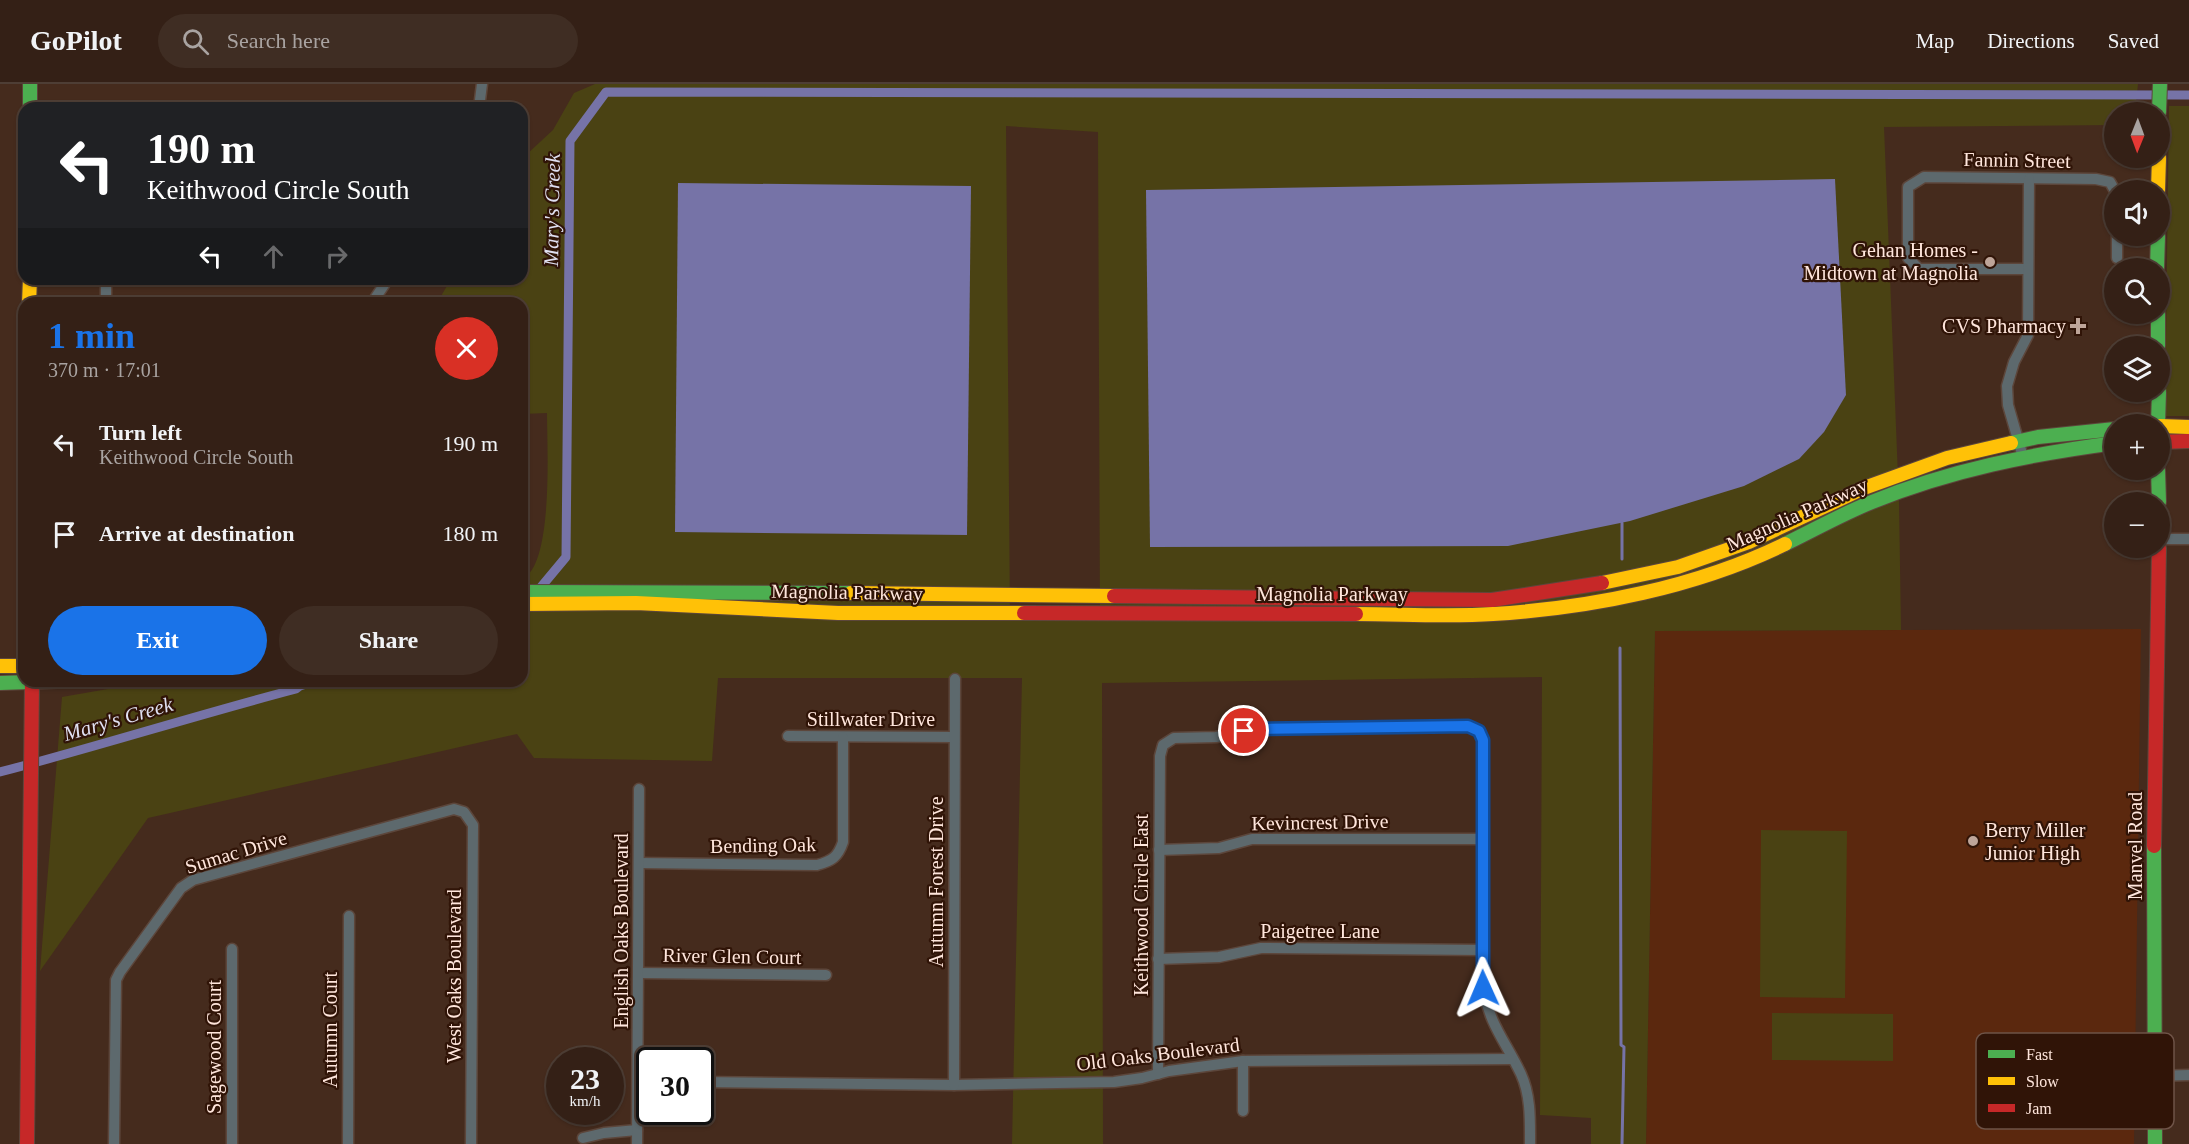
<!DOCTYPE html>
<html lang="en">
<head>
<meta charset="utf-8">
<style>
  body { margin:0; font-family:"Times New Roman",serif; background:#3f2d23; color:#f1f3f6; height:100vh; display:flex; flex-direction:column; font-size:22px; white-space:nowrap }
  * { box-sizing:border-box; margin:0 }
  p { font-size:20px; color:#a9a3a1 }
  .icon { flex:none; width:33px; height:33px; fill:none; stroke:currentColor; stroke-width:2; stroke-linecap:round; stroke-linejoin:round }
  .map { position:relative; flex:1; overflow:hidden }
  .drawer { position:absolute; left:18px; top:213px; width:510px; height:390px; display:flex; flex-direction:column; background:#342016; border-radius:18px; box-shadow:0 2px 4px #0004,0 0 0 2px #4e3e35 }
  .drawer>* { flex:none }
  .top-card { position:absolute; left:18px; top:18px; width:510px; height:183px; border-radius:18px; box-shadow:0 2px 4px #0004,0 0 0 2px #4e3e35; background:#202124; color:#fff; overflow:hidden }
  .needle { width:39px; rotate:181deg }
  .controls { position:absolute; left:2104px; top:18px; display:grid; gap:12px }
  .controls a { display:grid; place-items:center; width:66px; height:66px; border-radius:50%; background:#342016; box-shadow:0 2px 4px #0004,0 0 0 2px #4e3e35; font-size:30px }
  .speed { position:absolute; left:546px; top:963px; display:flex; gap:12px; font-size:30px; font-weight:700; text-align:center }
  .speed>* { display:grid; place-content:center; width:78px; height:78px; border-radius:50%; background:#342016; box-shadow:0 2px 4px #0004,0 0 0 2px #4e3e35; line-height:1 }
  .speed small { font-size:15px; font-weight:400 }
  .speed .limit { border:3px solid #111; border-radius:9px; background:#fff; color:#111 }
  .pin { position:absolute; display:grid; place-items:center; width:51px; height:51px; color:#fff; margin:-26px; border:3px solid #fff; border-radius:50%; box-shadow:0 2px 6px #0007 }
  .me { position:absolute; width:66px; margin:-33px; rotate:359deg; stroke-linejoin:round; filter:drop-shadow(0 0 4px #0008) }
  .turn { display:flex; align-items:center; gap:21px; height:126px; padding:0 30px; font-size:27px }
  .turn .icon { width:78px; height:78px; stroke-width:2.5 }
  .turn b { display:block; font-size:42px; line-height:51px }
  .lanes { display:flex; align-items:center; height:57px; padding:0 30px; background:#0003; justify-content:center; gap:30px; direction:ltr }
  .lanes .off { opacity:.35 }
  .round { display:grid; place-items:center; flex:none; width:63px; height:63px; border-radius:32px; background:#3f2d23 }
  .head { display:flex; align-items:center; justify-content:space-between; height:102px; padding:0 30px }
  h1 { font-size:36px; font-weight:600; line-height:45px; color:#1a73e8 }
  .action { display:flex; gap:12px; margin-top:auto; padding:12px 30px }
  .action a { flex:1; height:69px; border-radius:36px; background:#1a73e8; color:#fff; font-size:24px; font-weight:600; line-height:69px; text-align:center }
  .action a+a { background:#3f2d23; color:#f1f3f6 }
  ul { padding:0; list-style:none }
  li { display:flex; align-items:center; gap:18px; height:90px; padding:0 30px }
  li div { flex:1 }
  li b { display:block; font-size:22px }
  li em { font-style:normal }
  header { display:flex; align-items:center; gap:36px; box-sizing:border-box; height:84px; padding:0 30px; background:#342016; border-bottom:2px solid #4e3e35 }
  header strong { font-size:28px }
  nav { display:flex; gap:33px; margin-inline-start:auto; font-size:21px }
  .search { width:420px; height:54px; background:#3f2d23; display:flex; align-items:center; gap:15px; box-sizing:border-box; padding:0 21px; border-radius:33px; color:#a9a3a1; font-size:22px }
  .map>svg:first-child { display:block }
  .built { fill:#5b280e }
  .green { fill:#4a4213; fill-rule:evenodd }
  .water { fill:#7673a7 }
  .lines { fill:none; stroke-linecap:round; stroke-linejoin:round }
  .stream { stroke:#7673a7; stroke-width:3 }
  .canal { stroke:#7673a7; stroke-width:9 }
  .street-casing { stroke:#5c463b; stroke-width:13 }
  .fast-casing { stroke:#5c463b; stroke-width:16 }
  .slow-casing { stroke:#5c463b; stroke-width:16 }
  .jam-casing { stroke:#5c463b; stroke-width:16 }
  .street { stroke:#5d696d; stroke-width:10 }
  .fast { stroke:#4caf50; stroke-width:14 }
  .slow { stroke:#ffc107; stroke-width:14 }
  .jam { stroke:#c62828; stroke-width:14 }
  .route-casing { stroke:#114b97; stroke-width:15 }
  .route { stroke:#1a73e8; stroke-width:10 }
  .poi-dot { fill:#bea599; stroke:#301407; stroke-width:2 }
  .labels { text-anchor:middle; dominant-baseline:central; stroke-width:4.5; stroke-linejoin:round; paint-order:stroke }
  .street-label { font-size:20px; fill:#ffe6dc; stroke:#301407 }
  .poi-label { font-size:20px; fill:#ffe6dc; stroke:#301407; text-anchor:end }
  .water-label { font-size:21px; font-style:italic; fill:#e0e0f2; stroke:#301407 }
  .key { fill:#301407; stroke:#6e5347; stroke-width:1.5 }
  .key-label { font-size:16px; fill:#ffe6dc }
</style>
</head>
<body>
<header>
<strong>GoPilot</strong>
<div class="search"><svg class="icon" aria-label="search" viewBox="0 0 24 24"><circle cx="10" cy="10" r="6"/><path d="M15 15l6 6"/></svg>Search here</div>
<nav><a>Map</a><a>Directions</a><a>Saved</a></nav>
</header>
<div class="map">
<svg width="2189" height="1060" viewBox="0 0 2189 1060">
  <rect width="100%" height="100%" fill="#452b1d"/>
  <polygon class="built" points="2141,545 2134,1060 1646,1060 1655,547"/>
  <g class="green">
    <path d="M 595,0 L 2138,0 L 2135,28 L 2115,28 L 2115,41 L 1884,43 L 1899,418 L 1901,546 L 1655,547 L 1646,1060 L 1591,1060 L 1591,1034 L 1540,1031 L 1542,593 L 1102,599 L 1103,1060 L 1012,1060 L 1022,594 L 718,594 L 712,677 L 534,674 L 517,650 L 148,734 L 40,887 L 62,613 L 154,597 L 522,597 L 522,495 C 554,482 547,360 547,329 L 522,330 L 522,219 L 437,219 L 451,195 L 522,195 L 522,77 L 526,71 L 553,46 L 574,9 ZM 1006,42 L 1098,48 L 1100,537 L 1010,535 Z"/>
    <polygon points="2169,22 2189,22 2189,332 2165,332"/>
    <polygon points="1761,746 1847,747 1845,914 1760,913"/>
    <polygon points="1772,929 1893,930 1893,977 1772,976"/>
  </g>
  <g class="water">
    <polygon points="1835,95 1846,311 1824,348 1799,375 1744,402 1630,437 1508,462 1150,463 1146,106"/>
    <polygon points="678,99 971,102 967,451 675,448"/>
  </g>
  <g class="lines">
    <g class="stream">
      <polyline points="1622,475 1622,439"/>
      <polyline points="1620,564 1621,961 1624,963 1622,1060"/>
    </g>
    <g class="canal">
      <polyline points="536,509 566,473 570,57 606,8 2189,11"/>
      <path d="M 0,688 C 99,662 197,631 296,605 L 300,602 L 315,597"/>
    </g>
    <defs>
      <g id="street">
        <polyline points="479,24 482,0"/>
        <polyline points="2117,174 2117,152"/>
        <polyline points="2028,185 1919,185 1908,174 1908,103 1924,93 2096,95 2110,98 2115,107"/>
        <polyline points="106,195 106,219"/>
        <polyline points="372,219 388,195"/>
        <polyline points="2023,373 2008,321 2007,302 2014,278 2028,251 2029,95"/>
        <polyline points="2160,455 2189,455"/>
        <polyline points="788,652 954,653"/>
        <polyline points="1159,766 1219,764 1252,755 1483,755"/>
        <path d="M 639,779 L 817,781 C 832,777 838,773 843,758 L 843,653"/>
        <polyline points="1158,875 1219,873 1261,864 1482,866"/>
        <polyline points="639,889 826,891"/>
        <path d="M 1158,990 L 1160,672 L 1163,661 L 1174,654 L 1216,653 L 1260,645 L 1468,642 L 1479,647 L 1483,656 L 1483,904 C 1490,942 1506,958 1521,990 C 1531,1012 1530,1037 1530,1060"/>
        <polyline points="2155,992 2189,991"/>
        <polyline points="700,998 954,1001 1114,998 1142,994 1169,987 1243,977 1512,975"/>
        <polyline points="954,1001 955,595"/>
        <polyline points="1243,1027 1243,977"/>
        <polyline points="583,1054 604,1049 637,1046"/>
        <polyline points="114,1060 116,896 120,888 181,804 193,796 454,725 464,728 473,741 471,1060"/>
        <polyline points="232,1060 232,865"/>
        <polyline points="348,1060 349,832"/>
        <polyline points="637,1060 639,705"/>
      </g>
      <g id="fast">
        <polyline points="30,0 30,24"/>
        <polyline points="2159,28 2160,0"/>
        <polyline points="2157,184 2158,152"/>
        <polyline points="2158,230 2158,262"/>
        <polyline points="2158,340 2159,308"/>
        <polyline points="2011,359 2038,353 2115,345"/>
        <polyline points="2158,386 2159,418"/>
        <path d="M 1785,460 C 1814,446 1842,430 1872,418 C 1950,386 2032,370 2115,359"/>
        <polyline points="522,508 851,509"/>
        <polyline points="0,599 58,597"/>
        <polyline points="2154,762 2155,1060"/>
      </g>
      <g id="slow">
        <polyline points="2158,106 2159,74"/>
        <polyline points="29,219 30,195"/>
        <polyline points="2160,342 2189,343"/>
        <polyline points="1602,499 1678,483 1749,458 1864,404 1947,374 2011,359"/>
        <polyline points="851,509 1114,512"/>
        <polyline points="522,520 636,519 838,529 1024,529"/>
        <path d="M 1356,530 C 1402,530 1448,533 1493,530 C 1591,524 1697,503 1785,460"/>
        <polyline points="0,582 24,582"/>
      </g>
      <g id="jam">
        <polyline points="2160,358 2189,357"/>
        <polyline points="1114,512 1492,516 1602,499"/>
        <polyline points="1024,529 1356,530"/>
        <polyline points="2154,762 2159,464"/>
        <polyline points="27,1060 32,597"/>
      </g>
    </defs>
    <use href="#street" class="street-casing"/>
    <use href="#fast" class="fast-casing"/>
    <use href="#slow" class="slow-casing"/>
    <use href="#jam" class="jam-casing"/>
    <use href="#street" class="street"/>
    <use href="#fast" class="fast"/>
    <use href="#slow" class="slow"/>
    <use href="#jam" class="jam"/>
  </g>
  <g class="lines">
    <defs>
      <polyline id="route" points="1244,647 1260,645 1468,642 1479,647 1483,656 1483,904"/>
    </defs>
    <use href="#route" class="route-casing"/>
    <use href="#route" class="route"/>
  </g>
  <g class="poi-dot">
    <circle cx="1990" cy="178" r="6"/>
    <path d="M2075 233h6v6h6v6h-6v6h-6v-6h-6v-6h6z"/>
    <circle cx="1973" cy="757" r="6"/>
  </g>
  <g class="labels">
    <g class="street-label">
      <text transform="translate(2017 76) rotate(1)">Fannin Street</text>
      <text transform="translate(1797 430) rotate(-24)">Magnolia Parkway</text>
      <text transform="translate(847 508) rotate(1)">Magnolia Parkway</text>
      <text x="1332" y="510">Magnolia Parkway</text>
      <text x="871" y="635">Stillwater Drive</text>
      <text transform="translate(1320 738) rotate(-1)">Kevincrest Drive</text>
      <text transform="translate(763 761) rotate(-1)">Bending Oak</text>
      <text transform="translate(2135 762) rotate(-90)">Manvel Road</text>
      <text transform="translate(236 768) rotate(-17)">Sumac Drive</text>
      <text transform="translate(936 798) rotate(-90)">Autumn Forest Drive</text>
      <text transform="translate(1141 821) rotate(-90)">Keithwood Circle East</text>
      <text transform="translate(621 847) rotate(-90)">English Oaks Boulevard</text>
      <text x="1320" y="847">Paigetree Lane</text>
      <text transform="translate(732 872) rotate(1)">River Glen Court</text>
      <text transform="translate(454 892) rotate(-90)">West Oaks Boulevard</text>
      <text transform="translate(330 946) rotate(-90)">Autumn Court</text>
      <text transform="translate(214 963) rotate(-90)">Sagewood Court</text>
      <text transform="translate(1158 970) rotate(-7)">Old Oaks Boulevard</text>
    </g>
    <g class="poi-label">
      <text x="1978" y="166">Gehan Homes -<tspan x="1978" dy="23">Midtown at Magnolia</tspan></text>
      <text x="2066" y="242">CVS Pharmacy</text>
      <text x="1985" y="746" text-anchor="start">Berry Miller<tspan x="1985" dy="23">Junior High</tspan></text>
    </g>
    <g class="water-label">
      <text transform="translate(552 126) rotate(-89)">Mary's Creek</text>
      <text transform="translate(118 635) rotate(-16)">Mary's Creek</text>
    </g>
  </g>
  <rect x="1976" y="949" width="198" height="96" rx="9" class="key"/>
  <rect x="1988" y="966" width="27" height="8" fill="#4caf50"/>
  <rect x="1988" y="993" width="27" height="8" fill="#ffc107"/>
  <rect x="1988" y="1020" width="27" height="8" fill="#c62828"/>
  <g class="key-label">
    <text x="2026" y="976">Fast</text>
    <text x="2026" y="1003">Slow</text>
    <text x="2026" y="1030">Jam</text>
  </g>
</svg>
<div class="controls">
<a><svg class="needle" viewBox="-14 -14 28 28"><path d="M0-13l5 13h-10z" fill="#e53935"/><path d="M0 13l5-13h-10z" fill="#a9a3a1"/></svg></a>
<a><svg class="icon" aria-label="sound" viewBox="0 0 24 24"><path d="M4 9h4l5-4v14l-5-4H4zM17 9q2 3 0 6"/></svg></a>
<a><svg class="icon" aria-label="search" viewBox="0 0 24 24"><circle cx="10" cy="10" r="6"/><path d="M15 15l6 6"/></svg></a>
<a><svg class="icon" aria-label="layers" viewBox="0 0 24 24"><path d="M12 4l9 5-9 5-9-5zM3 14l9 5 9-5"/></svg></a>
<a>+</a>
<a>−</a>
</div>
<div class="speed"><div>23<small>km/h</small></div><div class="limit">30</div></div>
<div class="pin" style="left:1244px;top:647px;background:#d93025"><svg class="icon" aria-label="arrive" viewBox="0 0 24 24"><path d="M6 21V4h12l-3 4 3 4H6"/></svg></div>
<svg class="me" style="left:1483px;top:904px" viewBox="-20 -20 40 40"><path d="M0-17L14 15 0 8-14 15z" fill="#1a73e8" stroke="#fff" stroke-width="4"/></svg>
<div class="top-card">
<div class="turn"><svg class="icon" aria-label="left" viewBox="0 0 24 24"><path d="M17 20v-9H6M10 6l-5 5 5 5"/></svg><div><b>190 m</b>Keithwood Circle South</div></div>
<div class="lanes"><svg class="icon" aria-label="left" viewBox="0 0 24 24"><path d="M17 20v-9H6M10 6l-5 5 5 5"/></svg><svg class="icon off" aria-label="ahead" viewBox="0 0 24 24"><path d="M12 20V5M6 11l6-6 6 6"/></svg><svg class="icon off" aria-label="right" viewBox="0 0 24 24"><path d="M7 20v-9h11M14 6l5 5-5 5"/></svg></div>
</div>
<section class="drawer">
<div class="head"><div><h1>1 min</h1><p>370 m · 17:01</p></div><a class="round" style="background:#d93025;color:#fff"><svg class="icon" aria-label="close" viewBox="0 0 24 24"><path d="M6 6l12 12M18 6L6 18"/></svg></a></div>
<ul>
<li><svg class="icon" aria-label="left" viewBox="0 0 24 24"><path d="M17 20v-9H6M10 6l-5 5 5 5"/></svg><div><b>Turn left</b><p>Keithwood Circle South</p></div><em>190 m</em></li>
<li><svg class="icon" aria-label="arrive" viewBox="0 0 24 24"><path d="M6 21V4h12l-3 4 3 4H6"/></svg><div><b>Arrive at destination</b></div><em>180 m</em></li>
</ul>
<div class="action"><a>Exit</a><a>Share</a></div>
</section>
</div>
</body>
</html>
